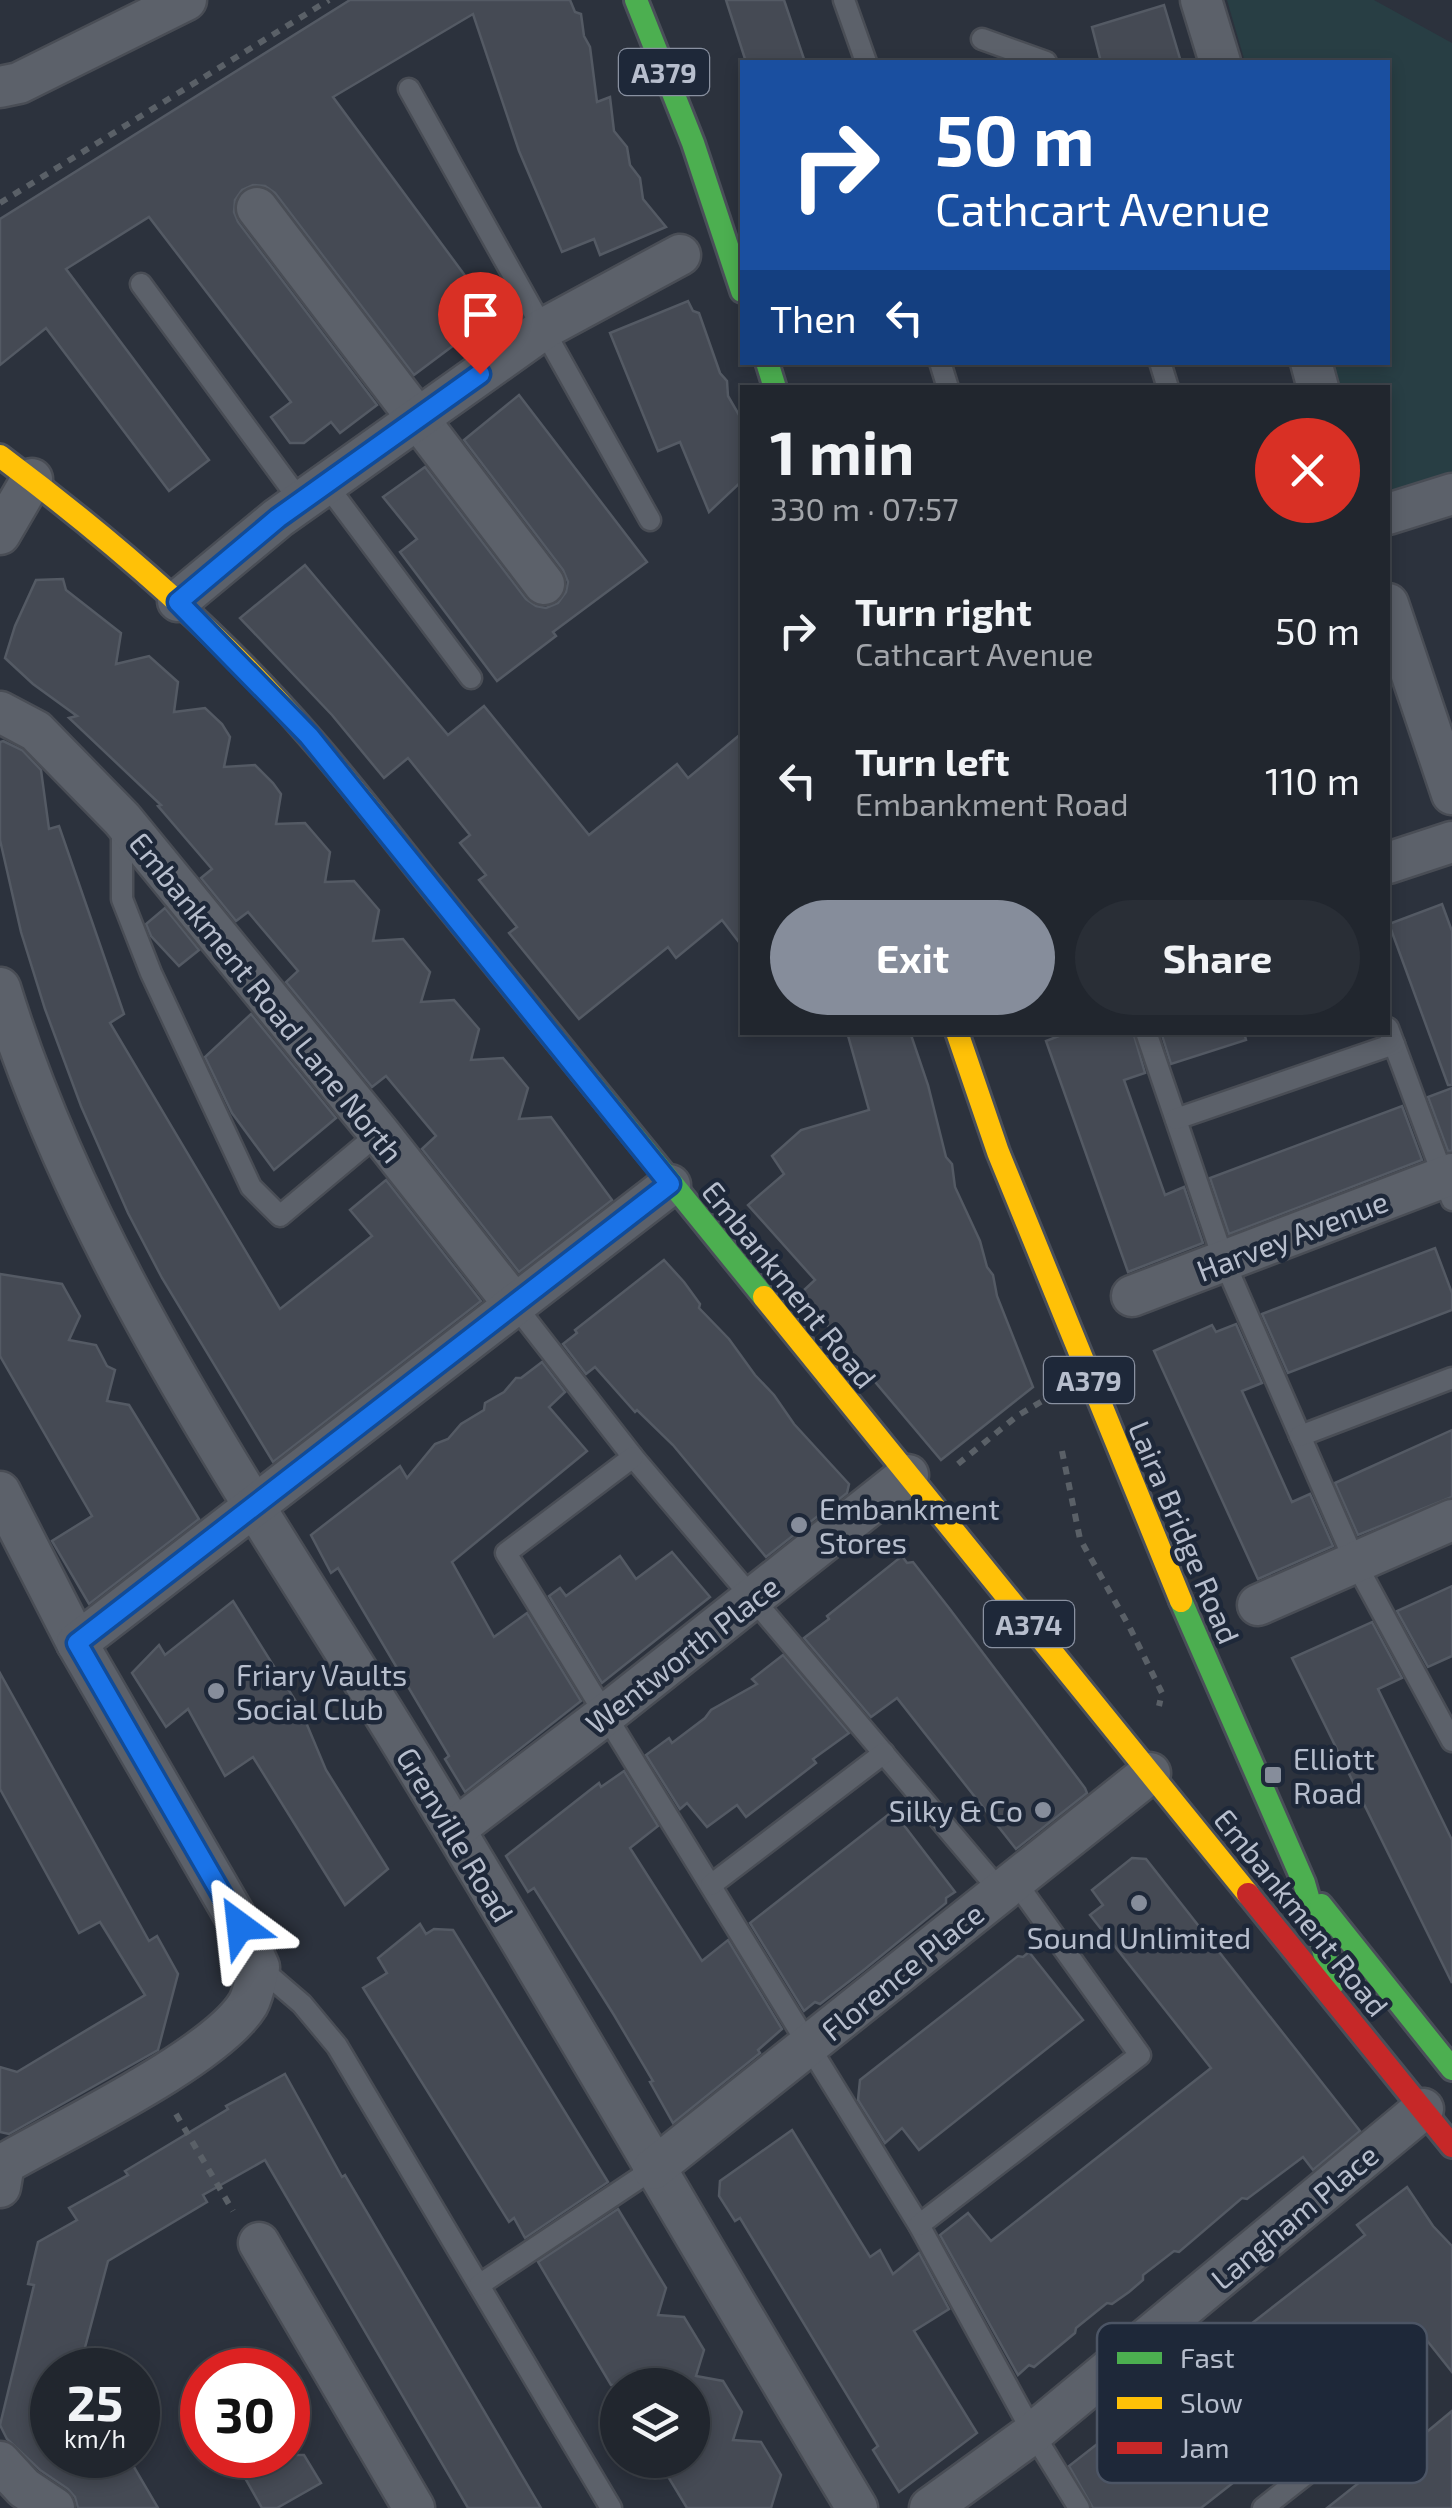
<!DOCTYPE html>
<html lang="en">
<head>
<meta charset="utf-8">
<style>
  body { margin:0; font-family:"Exo 2",sans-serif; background:#292e36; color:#f1f3f6; height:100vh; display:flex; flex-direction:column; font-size:38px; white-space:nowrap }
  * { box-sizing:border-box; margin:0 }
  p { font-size:32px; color:#a2a5aa }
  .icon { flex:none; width:55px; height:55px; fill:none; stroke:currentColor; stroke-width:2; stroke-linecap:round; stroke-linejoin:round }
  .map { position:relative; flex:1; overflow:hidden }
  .sheet { position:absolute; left:740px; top:385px; width:650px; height:650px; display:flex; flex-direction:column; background:#21262e; border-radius:0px; box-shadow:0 5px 15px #0003,0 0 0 2px #3e434a }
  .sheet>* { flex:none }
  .hud { position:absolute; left:740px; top:60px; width:650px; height:305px; border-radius:0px; box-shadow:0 5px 15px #0003,0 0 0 2px #3e434a; background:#1a4fa0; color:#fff; overflow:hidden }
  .controls { position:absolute; left:600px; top:2368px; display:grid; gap:20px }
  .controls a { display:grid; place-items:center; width:110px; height:110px; border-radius:50%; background:#21262e; box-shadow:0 5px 15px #0003,0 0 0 2px #3e434a; font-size:50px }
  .speed { position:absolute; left:30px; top:2348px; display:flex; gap:20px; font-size:50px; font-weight:700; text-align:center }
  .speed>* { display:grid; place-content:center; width:130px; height:130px; border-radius:50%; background:#21262e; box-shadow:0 5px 15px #0003,0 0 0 2px #3e434a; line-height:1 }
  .speed small { font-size:25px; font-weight:400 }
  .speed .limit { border:15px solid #d22; background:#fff; color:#111 }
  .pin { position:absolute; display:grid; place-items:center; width:85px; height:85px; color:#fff; margin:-102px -42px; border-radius:50% 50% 50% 0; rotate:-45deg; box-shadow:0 0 10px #0007 }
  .pin .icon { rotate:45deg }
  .me { position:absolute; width:110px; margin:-55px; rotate:330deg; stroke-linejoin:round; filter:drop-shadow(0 0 8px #0008) }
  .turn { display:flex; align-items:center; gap:35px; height:210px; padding:0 30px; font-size:45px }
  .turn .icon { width:130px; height:130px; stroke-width:2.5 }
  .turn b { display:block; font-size:70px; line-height:85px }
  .then { display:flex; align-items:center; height:95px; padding:0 30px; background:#0003; gap:20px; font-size:38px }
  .round { display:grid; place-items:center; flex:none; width:105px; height:105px; border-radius:52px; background:#292e36 }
  .headline { display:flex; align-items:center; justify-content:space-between; height:170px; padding:0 30px }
  h1 { font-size:60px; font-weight:700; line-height:75px }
  .button { display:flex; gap:20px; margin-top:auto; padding:20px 30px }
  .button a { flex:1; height:115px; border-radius:60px; background:#868d9b; color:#fff; font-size:40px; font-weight:700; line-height:115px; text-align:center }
  .button a+a { background:#292e36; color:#f1f3f6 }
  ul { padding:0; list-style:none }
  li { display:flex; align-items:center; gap:30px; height:150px; padding:0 30px }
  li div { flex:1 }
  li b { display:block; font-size:38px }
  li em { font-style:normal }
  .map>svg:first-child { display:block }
  .green { fill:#283e44 }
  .building { fill:#454a54; stroke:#545a64; stroke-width:2.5 }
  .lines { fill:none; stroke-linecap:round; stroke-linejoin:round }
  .lane-casing { stroke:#494d55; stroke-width:25 }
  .street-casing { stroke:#494d55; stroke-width:45 }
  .fast-casing { stroke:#4a4f59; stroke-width:28 }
  .slow-casing { stroke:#4a4f59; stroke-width:28 }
  .jam-casing { stroke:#4a4f59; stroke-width:28 }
  .path { stroke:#5a6067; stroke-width:6; stroke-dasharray:8 8; stroke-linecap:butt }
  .lane { stroke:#5c616a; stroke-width:20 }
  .street { stroke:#5c616a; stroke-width:40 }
  .fast { stroke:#4caf50; stroke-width:22 }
  .slow { stroke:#ffc107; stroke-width:22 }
  .jam { stroke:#c62828; stroke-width:22 }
  .route-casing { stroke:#114b97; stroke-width:25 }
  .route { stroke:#1a73e8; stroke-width:18 }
  .poi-dot { fill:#868d9b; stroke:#1e2839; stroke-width:4 }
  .labels { text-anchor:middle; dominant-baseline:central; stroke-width:9; stroke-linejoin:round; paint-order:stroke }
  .shield { fill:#1e2839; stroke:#8991a1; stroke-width:2.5 }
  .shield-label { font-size:28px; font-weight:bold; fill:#b7becd }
  .street-label { font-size:30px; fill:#b7becd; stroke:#1e2839 }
  .poi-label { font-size:30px; fill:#b7becd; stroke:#1e2839; text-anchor:start }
  .key { fill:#1e2839; stroke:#4c5565; stroke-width:2.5 }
  .key-label { font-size:28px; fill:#b7becd }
</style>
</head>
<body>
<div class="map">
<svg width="1452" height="2508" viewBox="0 0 1452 2508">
  <rect width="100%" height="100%" fill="#2c323d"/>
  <polygon class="green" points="1227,0 1374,0 1452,43 1452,475 1388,496 1388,388 1337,387 1330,363 1388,362 1388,62 1245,62"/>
  <g class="building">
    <polygon points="350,0 570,0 575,12 581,14 584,36 590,47 597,102 610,97 614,131 627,147 630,165 640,178 643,199 666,227 600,255 594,239 562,252 519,151 473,14 333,97 486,304 449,331 458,342 414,375 275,193 265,186 253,185 242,190 235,200 234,212 238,222 377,405 340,433 331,422 304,443 290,443 271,417 291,402 149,217 66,269 209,460 169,491 46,328 0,365 0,219"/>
    <polygon points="726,0 784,0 805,62 746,62"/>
    <polygon points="1164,5 1181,62 1101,62 1092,27"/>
    <polygon points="688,301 693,311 699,313 720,373 727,381 728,396 742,420 742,481 709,512 680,442 658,451 610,333"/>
    <polygon points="519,395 647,562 553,632 556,636 497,681 400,552 417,539 383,497 425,467 526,599 536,606 546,608 558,603 566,592 568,582 563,570 464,440"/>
    <polygon points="305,565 448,735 484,706 589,835 677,764 688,778 742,733 742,946 722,920 676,958 668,947 579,1019 509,933 517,927 479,880 486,875 460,843 470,835 408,758 384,778 332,715 240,618"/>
    <polygon points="63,579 66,590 121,633 116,664 149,656 178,682 174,712 205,708 222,724 230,737 224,767 255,765 273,783 281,794 276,824 305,823 330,852 325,882 354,881 379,910 373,941 403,939 430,972 421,1002 454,1000 479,1029 471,1060 503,1058 528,1088 519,1119 551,1117 612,1200 519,1272 422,1149 436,1136 386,1076 372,1087 286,982 298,971 248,912 236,921 201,878 212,869 158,806 161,805 69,718 77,716 33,684 5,658 15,626 36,580"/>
    <polygon points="3,741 22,750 41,770 49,829 59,826 124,1014 110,1023 280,1309 372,1236 350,1210 386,1180 481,1301 273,1462 162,1278 128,1213 81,1106 45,1009 21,932 0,840 0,742"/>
    <polygon points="1442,904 1452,931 1452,1085 1448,1085 1389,924"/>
    <polygon points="165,908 199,950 179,966 151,936 146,924"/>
    <polygon points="251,1014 336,1118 274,1170 232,1113 205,1057"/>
    <polygon points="847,1032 910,1032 928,1085 946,1157 952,1164 955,1187 980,1241 987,1267 993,1275 997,1296 1033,1387 941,1460 822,1319 802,1292 815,1280 748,1205 784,1174 772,1156 801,1130 869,1110"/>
    <polygon points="1069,1032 1133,1032 1145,1073 1124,1080 1165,1195 1184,1187 1203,1243 1128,1272 1046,1041"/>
    <polygon points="1161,1032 1244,1032 1246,1040 1171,1064"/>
    <polygon points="1452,1088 1452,1151 1448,1151 1428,1097"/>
    <polygon points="1402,1106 1422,1160 1229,1234 1210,1178"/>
    <polygon points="1435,1248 1452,1293 1452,1310 1288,1373 1262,1314"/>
    <polygon points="664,1260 684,1282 700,1304 699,1308 729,1339 755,1375 774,1395 794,1424 849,1484 847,1493 766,1557 673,1445 637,1410 635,1412 595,1367 586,1374 563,1344 577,1333 575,1330"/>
    <polygon points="0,1274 62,1284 80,1316 69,1340 96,1345 107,1366 115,1370 107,1401 129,1405 199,1519 89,1604 52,1541 92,1516 0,1356"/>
    <polygon points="1236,1324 1262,1383 1242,1391 1292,1502 1310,1494 1333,1546 1258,1579 1154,1351 1212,1325 1216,1332"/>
    <polygon points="542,1362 565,1392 549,1407 587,1451 452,1562 494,1637 527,1613 581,1701 465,1792 445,1759 449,1756 338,1568 331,1573 311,1535 400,1466 407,1478 435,1444 448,1439 461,1424 484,1410 485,1403 504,1392 516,1378 521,1378"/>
    <polygon points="1452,1430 1452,1497 1358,1535 1335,1483"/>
    <polygon points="672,1552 710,1597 602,1683 549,1596 560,1588 566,1596 620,1556 636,1579"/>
    <polygon points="902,1556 907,1563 913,1562 949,1608 1085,1788 1087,1793 1016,1849 897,1698 871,1717 804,1638 829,1619 827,1616"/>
    <polygon points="1452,1586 1452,1656 1428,1667 1397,1611"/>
    <polygon points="233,1601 300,1708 326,1770 388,1869 345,1905 253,1757 225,1776 188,1709 166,1727 132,1673 159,1645 165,1655"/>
    <polygon points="1372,1622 1402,1678 1378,1689 1452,1840 1452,1983 1292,1658"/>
    <polygon points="783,1655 849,1733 813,1759 816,1763 746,1817 737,1805 707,1827 687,1803 680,1809 646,1755 669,1738 672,1743 705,1718 711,1710 757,1684 752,1679"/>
    <polygon points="0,1673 149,1941 157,1936 178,1974 158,2050 9,2134 0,2132 0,2067 17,2072 145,1995 100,1922 79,1933 0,1789"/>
    <polygon points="624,1771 658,1826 630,1848 702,1961 728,1940 782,2029 758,2050 760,2053 673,2123 650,2082 653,2081 614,2015 534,1888 528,1892 506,1856 599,1783 601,1787"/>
    <polygon points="893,1811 955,1892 946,1898 946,1903 865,1969 820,2004 815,2002 804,2011 750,1923"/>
    <polygon points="1132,1858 1146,1859 1360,2131 1313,2170 1303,2157 1247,2199 1242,2198 1179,2252 1174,2251 1143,2275 1143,2280 1129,2292 1112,2304 1107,2303 1076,2328 1075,2333 1034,2367 1029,2365 1018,2375 940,2235 968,2213 991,2241 1211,2068 1090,1915 1103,1905 1092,1890"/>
    <polygon points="420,1924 426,1934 434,1929 453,1930 608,2182 525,2238 514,2218 509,2222 363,1988 387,1973 378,1958"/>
    <polygon points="1029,1952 1083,2020 919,2150 902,2128 885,2143 858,2100 860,2080 1018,1956 1023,1957"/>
    <polygon points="285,2074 342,2177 345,2175 541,2508 468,2508 265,2160 203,2195 207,2202 108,2261 79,2370 52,2370 52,2452 46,2455 127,2455 158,2508 78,2508 75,2497 68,2489 40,2470 7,2439 0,2425 34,2285 28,2284 38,2242 77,2220 69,2208 128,2175 125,2171 228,2109 226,2106"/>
    <polygon points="792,2130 870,2257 880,2250 893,2274 919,2253 949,2309 914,2331 977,2433 899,2492 873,2450 878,2446 740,2218 735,2221 719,2196 720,2181"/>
    <polygon points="1407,2187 1433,2226 1452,2246 1452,2372 1425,2338 1397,2354 1201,2508 1093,2508 1069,2466 1365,2235 1357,2225"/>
    <polygon points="618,2209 666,2288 658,2315 684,2317 704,2350 696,2376 723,2381 742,2412 733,2440 761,2442 781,2475 771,2508 687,2508 658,2460 692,2460 692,2385 611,2385 538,2262"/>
    <polygon points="1452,2411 1452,2508 1327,2508 1385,2462 1387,2465"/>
    <polygon points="232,2455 304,2455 321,2483 277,2508 262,2508"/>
  </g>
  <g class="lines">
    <defs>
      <g id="lane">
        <polyline points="844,0 866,62"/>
        <polyline points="982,39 1046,62"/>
        <polyline points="409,89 650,520"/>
        <polyline points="141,284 301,502"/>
        <polyline points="940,362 948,388"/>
        <polyline points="1160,362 1168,388"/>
        <polyline points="326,484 471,678"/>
        <polyline points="122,826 122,899 151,973 251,1187 280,1216 379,1133"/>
        <polyline points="1388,1028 1452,1200"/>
        <polyline points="1146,1032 1224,1261 1355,1562 1452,1741"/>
        <polyline points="1176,1119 1394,1044"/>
        <polyline points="514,1304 633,1457 1001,1892"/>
        <polyline points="1300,1436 1452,1378"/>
        <polyline points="633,1457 506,1553 919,2225 1033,2433 1079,2508"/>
        <polyline points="711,1885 884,1753"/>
        <polyline points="259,1967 302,2004 337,2046 611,2508"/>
        <polyline points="919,2225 1140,2055 1015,1881"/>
        <polyline points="479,2285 653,2169"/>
        <polyline points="1263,2508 1406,2396"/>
      </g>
      <g id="street">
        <polyline points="1201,0 1220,62"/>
        <polyline points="0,87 19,83 186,0"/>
        <polyline points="257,208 544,584"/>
        <polyline points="1311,362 1318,388"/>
        <polyline points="1388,514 1452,494"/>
        <polyline points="0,534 32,479"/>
        <polyline points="178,601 278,518 545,328 680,255"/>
        <polyline points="1388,604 1452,794"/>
        <polyline points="0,712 36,731 122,819 379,1133 514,1304"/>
        <polyline points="1388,863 1452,842"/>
        <path d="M 0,988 C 84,1260 251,1497 399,1738 C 555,1993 703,2252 857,2508"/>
        <polyline points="1132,1296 1452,1174"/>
        <path d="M 0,1492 L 77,1643 L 240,1925 L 259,1967 C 256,1978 254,1993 248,2004 C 216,2057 63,2130 4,2164 L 0,2187"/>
        <polyline points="1258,1605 1452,1520"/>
        <polyline points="77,1643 670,1185"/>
        <polyline points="455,1829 605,1715 908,1475"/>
        <polyline points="653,2169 1150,1773"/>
        <polyline points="259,2243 414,2508"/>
        <polyline points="0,2462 24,2488 54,2508"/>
        <polyline points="930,2508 1033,2433 1423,2109"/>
      </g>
      <g id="fast">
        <polyline points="636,0 693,143 742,291"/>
        <polyline points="767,362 775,388"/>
        <polyline points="438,895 764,1297"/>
        <polyline points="1181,1601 1304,1883 1333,1984"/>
        <polyline points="1321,1905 1452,2069"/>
      </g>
      <g id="slow">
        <path d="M 0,456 C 111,539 218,631 309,736 C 354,787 395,842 438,895"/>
        <polyline points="957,1032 998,1152 1181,1601"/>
        <polyline points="764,1297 1248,1894"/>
      </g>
      <polyline id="jam" points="1248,1894 1452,2146"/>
    </defs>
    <use href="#lane" class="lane-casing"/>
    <use href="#street" class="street-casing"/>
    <use href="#fast" class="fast-casing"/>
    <use href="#slow" class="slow-casing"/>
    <use href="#jam" class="jam-casing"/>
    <g class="path">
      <polyline points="0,203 329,0"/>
      <polyline points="1062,1451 1080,1539 1130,1628 1162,1693 1159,1706"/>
      <polyline points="958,1464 1017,1416 1044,1400"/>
      <polyline points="176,2114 233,2211"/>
    </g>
    <use href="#lane" class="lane"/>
    <use href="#street" class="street"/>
    <use href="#fast" class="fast"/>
    <use href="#slow" class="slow"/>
    <use href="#jam" class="jam"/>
  </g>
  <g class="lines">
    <defs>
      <polyline id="route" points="240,1926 77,1643 670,1184 309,736 178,602 278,518 480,374"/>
    </defs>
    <use href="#route" class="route-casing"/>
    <use href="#route" class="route"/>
  </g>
  <g class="poi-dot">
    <circle cx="799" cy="1525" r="10"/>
    <circle cx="216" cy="1691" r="10"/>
    <rect x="1263" y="1765" width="20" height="20" rx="5"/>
    <circle cx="1043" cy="1810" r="10"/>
    <circle cx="1139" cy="1903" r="10"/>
  </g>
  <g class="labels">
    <g class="shield">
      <rect x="619" y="49" width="90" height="46" rx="8"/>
      <rect x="1044" y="1357" width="90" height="46" rx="8"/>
      <rect x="984" y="1601" width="90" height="46" rx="8"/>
    </g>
    <g class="shield-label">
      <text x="664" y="72">A379</text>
      <text x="1089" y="1380">A379</text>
      <text x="1029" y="1624">A374</text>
    </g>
    <g class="street-label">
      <text transform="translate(267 997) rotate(51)">Embankment Road Lane North</text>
      <text transform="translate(1292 1235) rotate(-21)">Harvey Avenue</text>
      <text transform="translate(790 1284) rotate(51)">Embankment Road</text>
      <text transform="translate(1185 1532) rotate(67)">Laira Bridge Road</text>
      <text transform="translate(682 1654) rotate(-38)">Wentworth Place</text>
      <text transform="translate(456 1834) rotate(59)">Grenville Road</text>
      <text transform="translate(1302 1912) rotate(51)">Embankment Road</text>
      <text transform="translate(902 1971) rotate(-39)">Florence Place</text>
      <text transform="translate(1294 2216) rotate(-40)">Langham Place</text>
    </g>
    <g class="poi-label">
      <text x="819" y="1508">Embankment<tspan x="819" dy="34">Stores</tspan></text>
      <text x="236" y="1674">Friary Vaults<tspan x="236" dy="34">Social Club</tspan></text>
      <text x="1293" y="1758">Elliott<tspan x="1293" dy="34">Road</tspan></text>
      <text x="1023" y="1810" text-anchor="end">Silky &amp; Co</text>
      <text x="1139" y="1937" text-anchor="middle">Sound Unlimited</text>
    </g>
  </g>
  <rect x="1097" y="2323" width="330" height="160" rx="15" class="key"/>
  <rect x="1117" y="2352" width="45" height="12" fill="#4caf50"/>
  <rect x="1117" y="2397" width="45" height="12" fill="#ffc107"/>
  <rect x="1117" y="2442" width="45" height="12" fill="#c62828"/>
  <g class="key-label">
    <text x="1180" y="2368">Fast</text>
    <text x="1180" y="2413">Slow</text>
    <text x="1180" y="2458">Jam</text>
  </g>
</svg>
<div class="controls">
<a><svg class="icon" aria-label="layers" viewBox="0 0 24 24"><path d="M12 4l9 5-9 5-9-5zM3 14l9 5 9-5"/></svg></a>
</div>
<div class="speed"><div>25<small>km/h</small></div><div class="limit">30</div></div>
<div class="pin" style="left:480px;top:374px;background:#d93025"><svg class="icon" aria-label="arrive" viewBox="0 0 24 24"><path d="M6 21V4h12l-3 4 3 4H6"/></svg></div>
<svg class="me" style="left:240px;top:1926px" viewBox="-20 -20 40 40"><path d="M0-17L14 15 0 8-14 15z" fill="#1a73e8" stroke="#fff" stroke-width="4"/></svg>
<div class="hud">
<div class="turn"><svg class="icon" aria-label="right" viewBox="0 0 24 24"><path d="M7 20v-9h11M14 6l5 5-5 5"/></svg><div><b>50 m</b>Cathcart Avenue</div></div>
<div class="then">Then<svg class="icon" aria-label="left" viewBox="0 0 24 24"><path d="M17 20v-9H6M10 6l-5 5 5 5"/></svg></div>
</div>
<section class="sheet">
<div class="headline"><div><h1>1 min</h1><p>330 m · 07:57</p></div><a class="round" style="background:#d93025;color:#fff"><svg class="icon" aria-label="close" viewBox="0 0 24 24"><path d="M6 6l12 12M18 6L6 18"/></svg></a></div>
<ul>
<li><svg class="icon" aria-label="right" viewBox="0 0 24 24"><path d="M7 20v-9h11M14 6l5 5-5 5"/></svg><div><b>Turn right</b><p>Cathcart Avenue</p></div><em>50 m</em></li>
<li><svg class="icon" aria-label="left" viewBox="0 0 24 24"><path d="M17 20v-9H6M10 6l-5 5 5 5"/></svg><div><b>Turn left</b><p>Embankment Road</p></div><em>110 m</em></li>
</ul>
<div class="button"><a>Exit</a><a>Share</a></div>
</section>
</div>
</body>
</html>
